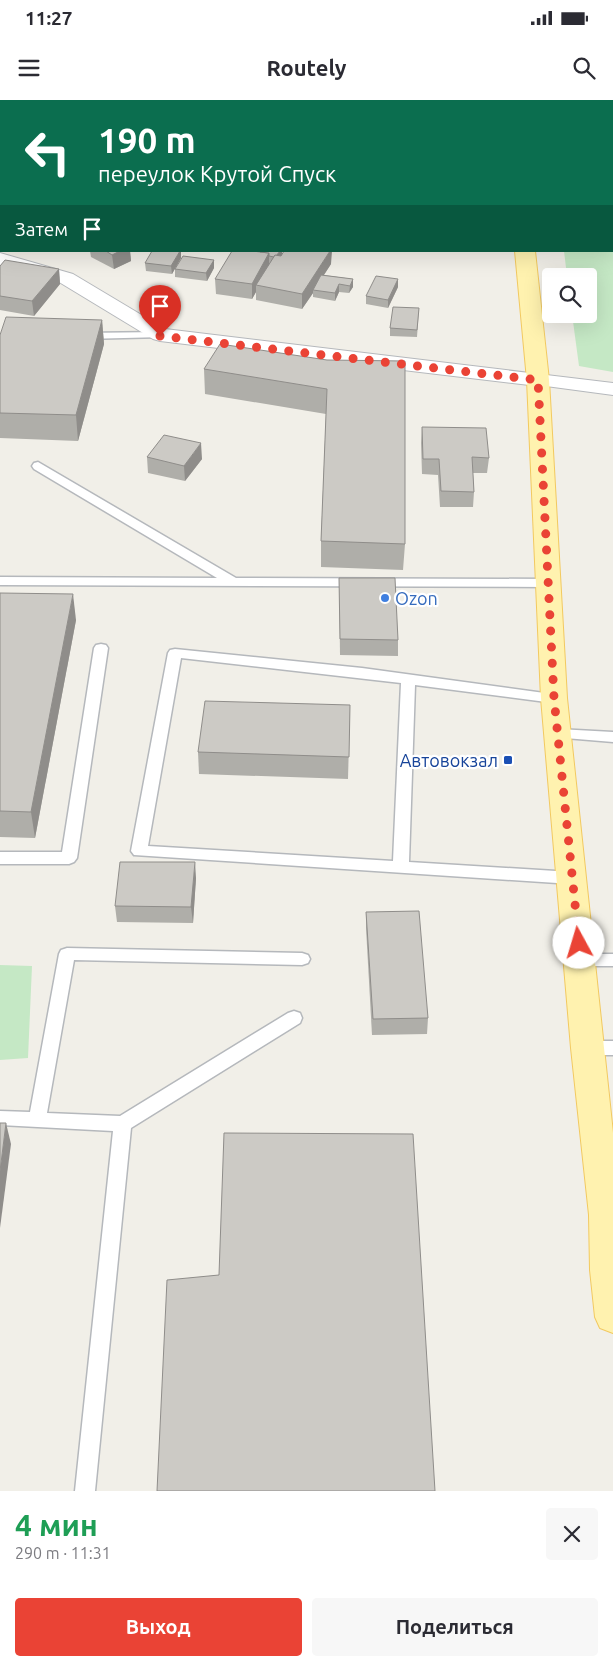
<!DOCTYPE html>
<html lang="ru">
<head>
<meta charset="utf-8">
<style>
  body { margin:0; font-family:Ubuntu,sans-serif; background:#f7f7f7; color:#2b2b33; height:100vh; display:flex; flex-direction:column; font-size:19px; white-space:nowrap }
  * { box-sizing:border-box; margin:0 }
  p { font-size:16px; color:#7c7c81 }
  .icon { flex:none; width:28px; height:28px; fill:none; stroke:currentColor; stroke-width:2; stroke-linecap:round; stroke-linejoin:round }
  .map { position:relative; height:1391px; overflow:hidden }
  .details { display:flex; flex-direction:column; background:#fff; flex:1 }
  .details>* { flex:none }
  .hud { position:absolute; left:0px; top:0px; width:614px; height:152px; box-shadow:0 5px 20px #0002; background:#0b6e4f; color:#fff; overflow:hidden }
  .controls { position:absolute; left:542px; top:168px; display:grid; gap:10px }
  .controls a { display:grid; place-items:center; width:55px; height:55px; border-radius:5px; background:#fff; box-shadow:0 5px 20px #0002; font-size:25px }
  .pin { position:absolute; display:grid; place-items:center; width:42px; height:42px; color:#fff; margin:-51px -21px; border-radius:50% 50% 50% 0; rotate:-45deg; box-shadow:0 0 5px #0007 }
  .pin .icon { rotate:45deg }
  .me { position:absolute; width:55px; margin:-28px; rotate:354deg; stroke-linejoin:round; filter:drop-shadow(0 0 4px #0008) }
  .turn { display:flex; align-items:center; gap:18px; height:105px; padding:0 15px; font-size:22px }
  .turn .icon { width:65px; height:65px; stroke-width:2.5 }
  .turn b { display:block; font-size:35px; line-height:42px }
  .then { display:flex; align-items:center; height:48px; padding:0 15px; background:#0003; gap:10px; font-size:19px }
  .round { display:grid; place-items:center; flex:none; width:52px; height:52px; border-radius:5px; background:#f7f7f7 }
  .head { display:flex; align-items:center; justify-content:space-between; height:85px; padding:0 15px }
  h1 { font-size:30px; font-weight:700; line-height:38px; color:#1e9e55 }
  .action { display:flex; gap:10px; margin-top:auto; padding:10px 15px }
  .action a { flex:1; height:58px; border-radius:5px; background:#ea4335; color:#fff; font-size:20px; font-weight:700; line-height:58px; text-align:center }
  .action a+a { background:#f7f7f7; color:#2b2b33 }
  .status { display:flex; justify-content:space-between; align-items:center; height:35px; padding:0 25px; background:#fff; direction:ltr }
  .status svg { height:14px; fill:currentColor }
  header { display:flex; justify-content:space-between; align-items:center; height:65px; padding:0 15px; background:#fff; font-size:22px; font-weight:700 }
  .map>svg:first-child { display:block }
  .green { fill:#c5e8c5 }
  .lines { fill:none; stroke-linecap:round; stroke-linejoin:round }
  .service-casing { stroke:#b5b8bc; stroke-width:3 }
  .minor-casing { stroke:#b5b8bc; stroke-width:2 }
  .tertiary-casing { stroke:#b5b8bc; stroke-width:2 }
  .primary-casing { stroke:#f2c960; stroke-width:2 }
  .service { fill:#fff; fill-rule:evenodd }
  .minor { fill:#fff; fill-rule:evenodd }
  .tertiary { fill:#fff; fill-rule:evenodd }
  .primary { fill:#fff2af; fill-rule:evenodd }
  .wall { fill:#afaea9 }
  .shaded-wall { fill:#8f8d8a }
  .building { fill:#cccac5; stroke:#8f8d8a }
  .route { stroke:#ea4335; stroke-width:9; stroke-dasharray:0 16.2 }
  .shop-dot { fill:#3f7fe0; stroke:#fff; stroke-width:2 }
  .transit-dot { fill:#1a4fb4; stroke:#fff; stroke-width:2 }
  .labels { text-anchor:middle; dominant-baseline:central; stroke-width:4.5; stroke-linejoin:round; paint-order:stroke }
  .shop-label { font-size:18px; fill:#366cbe; stroke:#fff; text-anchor:start }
  .transit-label { font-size:18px; fill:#164399; stroke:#fff; text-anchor:end }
</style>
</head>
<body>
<div class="status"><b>11:27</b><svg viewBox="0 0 49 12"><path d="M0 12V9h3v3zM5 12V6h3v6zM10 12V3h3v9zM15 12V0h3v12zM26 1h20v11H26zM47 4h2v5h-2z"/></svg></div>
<header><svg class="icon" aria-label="menu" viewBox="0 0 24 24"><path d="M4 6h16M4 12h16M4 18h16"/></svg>Routely<svg class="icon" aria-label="search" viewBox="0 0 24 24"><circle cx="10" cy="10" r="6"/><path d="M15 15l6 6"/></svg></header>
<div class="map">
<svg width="613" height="1391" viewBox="0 0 613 1391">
  <rect width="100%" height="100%" fill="#f1efe8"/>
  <g class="green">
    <polygon points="613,96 613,272 579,266 572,214 589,214 589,176 567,176 564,151 612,151"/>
    <polygon points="0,865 32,866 28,958 0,960"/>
  </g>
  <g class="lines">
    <defs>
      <g id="service">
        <polygon points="160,232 164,233 166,235 164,237 84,239 78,236 84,233"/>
        <polygon points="38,362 236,478 548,479 555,483 548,487 0,485 0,477 217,478 34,369 32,366 34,363"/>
        <polygon points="101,544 106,545 108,548 77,758 74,762 69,764 0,764 0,752 62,752 94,548 96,545"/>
        <path d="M 175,549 L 362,568 L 559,595 L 561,598 L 559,601 L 554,603 L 415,585 L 409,762 L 572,772 L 578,774 L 580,778 L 578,782 L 572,784 L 134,755 L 131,751 L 168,553 L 170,550 ZM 181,558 L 401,583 L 393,761 L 148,746 Z"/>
        <polygon points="558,629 613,632 613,642 553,637 551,634 553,631"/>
        <polygon points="67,848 302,853 308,855 310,859 308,863 302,865 74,860 47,1013 120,1016 288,913 294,911 300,913 302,918 300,923 131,1028 95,1391 75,1391 113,1031 0,1025 0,1011 30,1012 59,854 61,850"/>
        <polygon points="580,854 613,854 613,866 580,866 574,864 572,860 574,856"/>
        <polygon points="587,941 613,941 613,955 587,955 581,953 578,948 581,943"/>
      </g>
      <polygon id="minor" points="0,153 73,174 165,229 538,274 545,276 549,280 545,284 538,286 160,241 153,239 59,182 0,165"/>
      <polygon id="tertiary" points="538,274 613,283 613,295 531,284 527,280 531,276"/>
      <g id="primary">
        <rect x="502" y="0" width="17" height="1"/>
        <polygon points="515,151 535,151 549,280 567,598 613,1033 613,1233 600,1228 595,1217 590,1170 589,1115 571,948 541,598 527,280"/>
      </g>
    </defs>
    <use href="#service" class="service-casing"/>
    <use href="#minor" class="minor-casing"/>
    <use href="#tertiary" class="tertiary-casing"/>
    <use href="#primary" class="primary-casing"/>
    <use href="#service" class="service"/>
    <use href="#minor" class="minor"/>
    <use href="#tertiary" class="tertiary"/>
    <use href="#primary" class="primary"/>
  </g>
  <g class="wall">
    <polygon points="90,151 130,151 131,161 114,169 91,157"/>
    <polygon points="260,152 282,155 331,164 324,175 353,179 353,187 349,193 339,192 335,201 313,197 313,193 302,209 256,200 256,192 252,199 216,194 215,179"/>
    <polygon points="181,158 172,174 146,171 145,163"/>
    <polygon points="214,160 214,168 207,181 175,177 175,169"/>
    <polygon points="0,166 59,169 60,184 34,216 0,210"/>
    <polygon points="398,179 398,187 388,208 366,204 366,196"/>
    <polygon points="419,208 417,237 390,236 390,228"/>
    <polygon points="102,220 104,244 78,341 0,338 0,235"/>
    <polygon points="327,260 405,444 403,470 321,467 321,441 326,314 205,294 204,269"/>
    <polygon points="422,327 489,358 487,373 473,373 474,392 473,407 440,407 438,375 422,374 421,343"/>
    <polygon points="147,357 202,359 185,381 148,373"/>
    <polygon points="339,478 398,540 398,556 340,555"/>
    <polygon points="0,493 76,520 35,738 0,737"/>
    <polygon points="350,605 348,679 199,674 198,652"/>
    <polygon points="196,778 193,823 117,822 115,806"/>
    <polygon points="366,812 428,918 427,934 372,935 366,828"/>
  </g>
  <g class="shaded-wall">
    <polygon points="180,0 208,0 203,1 175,1"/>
    <polygon points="117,151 130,151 131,161 114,169 112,155"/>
    <polygon points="180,151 181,151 181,158 172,174 171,166"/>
    <polygon points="280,151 282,151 282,157 275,157"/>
    <polygon points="330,151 332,151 331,164 314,190 313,190 313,193 302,209 302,194"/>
    <polygon points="269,153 269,168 256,185 256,192 252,199 252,184"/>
    <polygon points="214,160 214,168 207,181 206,173"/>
    <polygon points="59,169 60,184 34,216 32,201"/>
    <polygon points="353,179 353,187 349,193 350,186"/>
    <polygon points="398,179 398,187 388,208 388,200"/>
    <polygon points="339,184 339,192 335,201 335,193"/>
    <polygon points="102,220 104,244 78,341 76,315"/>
    <polygon points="201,343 202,359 185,381 184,366"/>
    <polygon points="73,494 76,520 35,738 31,712"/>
    <polygon points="195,762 196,778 193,823 191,807"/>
    <polygon points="6,1023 11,1044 0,1128 0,1071"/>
  </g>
  <g class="building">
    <polygon points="124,0 160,0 162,1 125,1"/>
    <polygon points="106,151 120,151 112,155"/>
    <polygon points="152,151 180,151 171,166 145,163"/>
    <polygon points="232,151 252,151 269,153 252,184 215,179"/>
    <polygon points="260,151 280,151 276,156 275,155 274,157 269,156 269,153 260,152"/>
    <polygon points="284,151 330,151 302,194 256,185 275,155 281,156"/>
    <polygon points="183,156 214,160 206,173 175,169"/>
    <polygon points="5,160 59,169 32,201 0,196 0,166"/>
    <polygon points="321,175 353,179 350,186 339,184 335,193 313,190"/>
    <polygon points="376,176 398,179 388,200 366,196"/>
    <polygon points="393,207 419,208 417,230 390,228"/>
    <polygon points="6,217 102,220 76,315 0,313 0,235"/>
    <polygon points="220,244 327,260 405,261 405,444 321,441 327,289 204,269"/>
    <polygon points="422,327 486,328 489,358 472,357 474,392 441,391 439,359 423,359"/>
    <polygon points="164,335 201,343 184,366 147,357"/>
    <polygon points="339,478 395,478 398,540 340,539"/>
    <polygon points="0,493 73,494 31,712 0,711"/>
    <polygon points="205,601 350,605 349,657 198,652"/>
    <polygon points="120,762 195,762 191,807 115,806"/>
    <polygon points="419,811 428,918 373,919 366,812"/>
    <polygon points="0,1023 6,1023 0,1071"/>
    <polygon points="224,1033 413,1034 435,1391 157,1391 167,1180 219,1175"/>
  </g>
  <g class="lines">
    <polyline class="route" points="160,236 538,280 554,598 579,843"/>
  </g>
  <circle class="shop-dot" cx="385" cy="498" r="5"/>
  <rect class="transit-dot" x="503" y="655" width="10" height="10" rx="2.5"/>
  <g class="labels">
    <g class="shop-label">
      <text x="395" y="498">Ozon</text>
    </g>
    <g class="transit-label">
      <text x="498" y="660">Автовокзал</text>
    </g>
  </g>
</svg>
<div class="controls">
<a><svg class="icon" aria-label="search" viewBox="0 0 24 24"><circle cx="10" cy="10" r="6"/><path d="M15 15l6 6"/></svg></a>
</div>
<div class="pin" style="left:160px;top:236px;background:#d93025"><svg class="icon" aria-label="arrive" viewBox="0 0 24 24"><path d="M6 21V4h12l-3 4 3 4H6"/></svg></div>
<svg class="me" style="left:579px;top:843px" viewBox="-20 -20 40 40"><circle r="19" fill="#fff"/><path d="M0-13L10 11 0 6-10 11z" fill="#ea4335"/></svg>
<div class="hud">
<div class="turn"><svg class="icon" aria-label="left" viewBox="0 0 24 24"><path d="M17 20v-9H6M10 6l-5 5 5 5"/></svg><div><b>190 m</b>переулок Крутой Спуск</div></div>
<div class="then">Затем<svg class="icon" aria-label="arrive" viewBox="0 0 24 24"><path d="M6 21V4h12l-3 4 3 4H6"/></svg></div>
</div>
</div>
<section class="details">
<div class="head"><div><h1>4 мин</h1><p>290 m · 11:31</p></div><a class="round"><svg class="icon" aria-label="close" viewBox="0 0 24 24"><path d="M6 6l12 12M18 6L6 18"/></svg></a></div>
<div class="action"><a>Выход</a><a>Поделиться</a></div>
</section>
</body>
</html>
